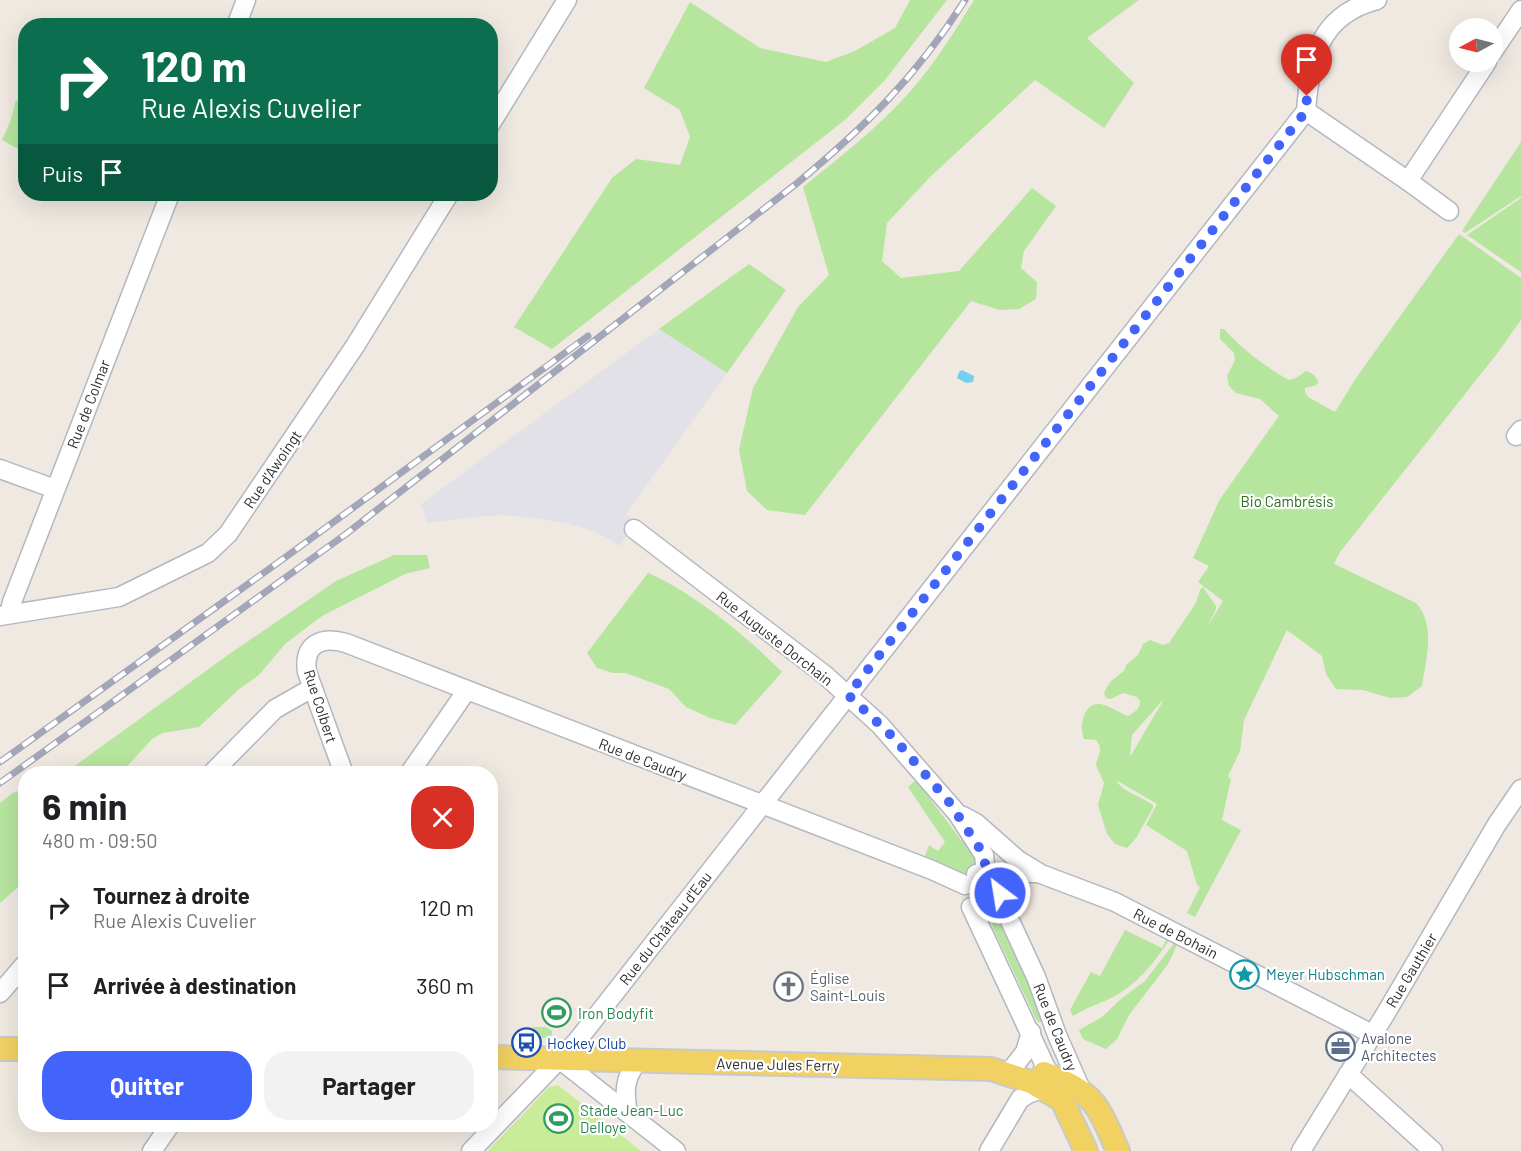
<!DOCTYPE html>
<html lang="fr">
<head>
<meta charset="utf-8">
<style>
  body { margin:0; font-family:Barlow,sans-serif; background:#f2f2f2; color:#202124; height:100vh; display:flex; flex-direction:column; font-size:22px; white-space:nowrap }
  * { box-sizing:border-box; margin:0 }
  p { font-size:20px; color:#757577 }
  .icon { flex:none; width:33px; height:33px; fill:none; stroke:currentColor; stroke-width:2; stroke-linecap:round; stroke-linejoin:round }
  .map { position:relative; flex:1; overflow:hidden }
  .sheet { position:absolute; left:18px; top:766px; width:480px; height:366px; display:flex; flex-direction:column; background:#fff; border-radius:24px; box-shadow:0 6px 24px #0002 }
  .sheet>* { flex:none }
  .hud { position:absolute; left:18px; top:18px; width:480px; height:183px; border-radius:24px; box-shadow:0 6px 24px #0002; background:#0b6e4f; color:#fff; overflow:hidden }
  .needle { width:39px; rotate:263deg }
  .buttons { position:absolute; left:1449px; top:18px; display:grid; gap:12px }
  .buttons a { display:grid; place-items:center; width:54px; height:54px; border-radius:50%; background:#fff; box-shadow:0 6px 24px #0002; font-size:30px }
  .pin { position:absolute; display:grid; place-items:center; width:51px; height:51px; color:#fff; margin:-62px -26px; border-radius:50% 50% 50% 0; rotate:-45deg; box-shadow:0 0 6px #0007 }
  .pin .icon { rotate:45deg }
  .me { position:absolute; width:66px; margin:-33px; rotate:329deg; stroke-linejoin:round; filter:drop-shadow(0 0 4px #0008) }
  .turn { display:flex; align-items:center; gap:21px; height:126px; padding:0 24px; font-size:27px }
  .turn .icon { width:78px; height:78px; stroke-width:2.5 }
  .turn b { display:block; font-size:42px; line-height:51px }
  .then { display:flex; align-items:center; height:57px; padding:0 24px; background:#0003; gap:12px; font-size:22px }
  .round { display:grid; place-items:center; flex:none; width:63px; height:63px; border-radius:24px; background:#f2f2f2 }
  .head { display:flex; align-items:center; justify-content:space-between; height:102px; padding:0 24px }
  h1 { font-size:36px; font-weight:700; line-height:45px }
  .cta { display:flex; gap:12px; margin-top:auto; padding:12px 24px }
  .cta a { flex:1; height:69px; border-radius:24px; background:#4264fb; color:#fff; font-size:24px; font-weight:700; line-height:69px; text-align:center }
  .cta a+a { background:#f2f2f2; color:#202124 }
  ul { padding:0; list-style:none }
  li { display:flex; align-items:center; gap:18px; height:78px; padding:0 24px }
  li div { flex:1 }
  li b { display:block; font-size:22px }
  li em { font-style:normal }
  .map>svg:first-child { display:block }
  .industrial { fill:#e3e1e8 }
  .green { fill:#b6e59e; fill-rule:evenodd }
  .pitch { fill:#c9ec9a }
  .water { fill:#75cff0 }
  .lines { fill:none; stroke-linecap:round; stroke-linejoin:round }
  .minor-casing { stroke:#b4b7c1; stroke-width:21 }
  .major-casing { stroke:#c9c9c9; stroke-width:26 }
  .minor { stroke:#fff; stroke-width:18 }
  .major { stroke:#f2d163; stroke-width:22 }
  .rail-casing { stroke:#a3a6b8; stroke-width:7 }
  .rail { stroke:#fff; stroke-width:4.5; stroke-dasharray:14; stroke-linecap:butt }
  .route { stroke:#4264fb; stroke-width:10; stroke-dasharray:0 18 }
  .labels { text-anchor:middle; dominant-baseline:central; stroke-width:4.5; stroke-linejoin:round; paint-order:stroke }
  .street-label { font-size:15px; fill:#2e2e2e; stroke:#fff }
  .park-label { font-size:15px; fill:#2c6e1b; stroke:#fff }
  .culture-label { font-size:15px; fill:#0d838f; stroke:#fff; text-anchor:start }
  .worship-label { font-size:15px; fill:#5b616d; stroke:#fff; text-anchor:start }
  .leisure-label { font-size:15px; fill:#27864d; stroke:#fff; text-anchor:start }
  .service-label { font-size:15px; fill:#4e5e75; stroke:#fff; text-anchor:start }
  .transit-label { font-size:15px; fill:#164399; stroke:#fff; text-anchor:start }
</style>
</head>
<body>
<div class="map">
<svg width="1521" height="1151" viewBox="0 0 1521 1151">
  <rect width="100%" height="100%" fill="#efe9e1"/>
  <polygon class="industrial" points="659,329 727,373 626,514 637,522 620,546 600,534 570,524 534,518 504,515 476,517 427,523 421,504"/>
  <g class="green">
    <polygon points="910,0 947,0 885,80 845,120 552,349 514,327 612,178 636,159 680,165 690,137 680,110 644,88 690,2 760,48 826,62 855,51 895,28"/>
    <path d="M 974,0 L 1139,0 L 1087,38 L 1134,83 L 1104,128 L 1035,80 L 930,177 L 887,223 L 882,261 L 901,278 L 959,271 L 1032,188 L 1056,206 L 1024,251 L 1021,268 L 1037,282 L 1036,299 L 1019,309 L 1000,310 L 971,301 L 805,515 L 767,510 L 747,491 L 739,450 L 753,388 L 798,307 L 829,275 L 803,187 C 839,158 876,129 907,95 C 933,66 954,33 974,0 Z"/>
    <polygon points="16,100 25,105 25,153 2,140 10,122"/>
    <polygon points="1521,142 1521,196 1465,233 1462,231"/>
    <polygon points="1521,198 1521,272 1467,235"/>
    <path d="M 1459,234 L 1521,278 L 1521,320 L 1496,355 L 1340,552 L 1334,564 L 1416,603 C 1436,624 1426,660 1422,686 L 1407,697 L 1390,698 L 1363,690 L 1336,689 L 1326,674 L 1322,656 L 1287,630 L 1244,720 L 1240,751 L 1228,776 L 1231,779 L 1222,820 L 1241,830 L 1195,917 L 1187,913 L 1200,887 L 1197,885 L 1187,851 L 1146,825 L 1157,804 L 1116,780 C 1123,793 1142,796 1153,805 L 1153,808 L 1136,838 L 1127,848 L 1115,844 L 1107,834 L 1098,805 L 1104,783 L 1096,765 C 1098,754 1104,749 1096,740 L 1084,739 C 1079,728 1083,702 1100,704 C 1109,705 1119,713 1128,716 C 1135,712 1140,709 1140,701 L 1137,697 L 1123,693 L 1111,699 L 1106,698 L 1104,693 L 1110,682 L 1124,671 L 1126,665 L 1138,655 L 1143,644 L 1150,640 L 1163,645 L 1169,643 L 1196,603 L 1200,590 L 1203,587 L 1216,606 L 1216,609 L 1207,627 L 1223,601 L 1198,582 L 1209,566 L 1193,558 L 1220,499 L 1279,416 L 1260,399 L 1236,393 L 1229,386 L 1227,376 L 1235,360 L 1234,353 L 1220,339 L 1220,329 L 1224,329 C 1243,350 1264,366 1289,380 L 1296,378 L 1306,371 L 1313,374 L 1318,381 L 1317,385 L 1305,388 L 1305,392 L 1308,397 L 1335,412 L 1356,378 ZM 1163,700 L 1163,701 L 1130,757 L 1132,735 Z"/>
    <polygon points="749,264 786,290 727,373 659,329"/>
    <polygon points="394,555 427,555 430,568 405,574 322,616 285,644 259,675 238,690 199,727 163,733 152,739 120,774 60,774 69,770 228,655 336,581"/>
    <path d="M 648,573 C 691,591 749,638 782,672 L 735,725 L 710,718 L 686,707 L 669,689 L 626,673 L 613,673 L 597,668 L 587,653 Z"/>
    <polygon points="916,780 961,840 970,842 977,862 976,867 968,873 956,874 925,856 929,845 938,851 945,842 908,787"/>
    <polygon points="25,788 25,881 0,903 0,803 13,793"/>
    <polygon points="997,912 1048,1018 1044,1022 1038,1022 1036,1019 993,928 991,917"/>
    <path d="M 1125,930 L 1162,948 L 1167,938 L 1170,939 C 1154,963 1137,985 1111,998 C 1098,1004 1086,1008 1073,1016 L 1070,1010 L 1091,972 L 1100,976 Z"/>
    <polygon points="1175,942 1178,943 1168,964 1129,1015 1117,1039 1106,1049 1083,1039 1079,1030 1102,1017 1122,998 1145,981"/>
    <polygon points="535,1027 546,1027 552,1031 552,1035 547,1038 527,1038 523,1035 521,1030"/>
  </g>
  <polygon class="pitch" points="558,1085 641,1151 488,1151 549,1087"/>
  <polygon class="water" points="962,370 974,376 973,382 966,383 957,378 959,372"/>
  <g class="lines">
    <defs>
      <g id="minor">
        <polyline points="236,26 246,0"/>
        <polyline points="1492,53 1521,10"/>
        <polyline points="1306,111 1408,181 1487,62"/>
        <polyline points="490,125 567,0"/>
        <polyline points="1408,181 1449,211"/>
        <polyline points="1516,436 1521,430"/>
        <polyline points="0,469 55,489"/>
        <polyline points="634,529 825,675 880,725 957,813 984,855 986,873"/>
        <polyline points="9,614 12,602 170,194"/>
        <polyline points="0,616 119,597 208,553 228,534 355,346 449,194"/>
        <polyline points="211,774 275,709 312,688"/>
        <path d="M 344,774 L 307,672 C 303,644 321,636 346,643 L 932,870 L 965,885"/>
        <polyline points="409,774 467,690"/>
        <polyline points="963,816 976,823 1018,860 1041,874 1115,902 1372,1034"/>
        <polyline points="976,874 983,873 992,876 1016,873 1038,873"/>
        <polyline points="1001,893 1006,912 1036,977 1057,1035 1083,1094"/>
        <polyline points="971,907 1054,1085"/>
        <polyline points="0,993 26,963"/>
        <polyline points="559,1059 676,1151"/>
        <polyline points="1014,1066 1025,1052 1031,1032"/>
        <polyline points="1348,1074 1433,1151"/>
        <path d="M 628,1113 C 624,1092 624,1078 638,1061"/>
        <polyline points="152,1151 170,1125"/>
        <path d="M 471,1151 L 577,1041 L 1306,111 C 1310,59 1319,15 1377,0"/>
        <polyline points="989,1151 1020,1099 1028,1094 1044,1088"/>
        <polyline points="1301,1151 1386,1013 1497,824 1521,789"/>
      </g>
      <g id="major">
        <polyline points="0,1049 26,1049"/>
        <polyline points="490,1057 991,1069 1031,1082 1062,1100 1086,1151"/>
        <path d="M 1044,1073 C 1060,1079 1084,1090 1095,1105 C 1105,1118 1111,1136 1118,1151"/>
      </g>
    </defs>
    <use href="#minor" class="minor-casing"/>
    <use href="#major" class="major-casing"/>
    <use href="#minor" class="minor"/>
    <use href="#major" class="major"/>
    <defs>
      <g id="rail">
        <polyline points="0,762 283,559 588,336"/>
        <path d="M 0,783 L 346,534 L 796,184 C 865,127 916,77 965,0"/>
      </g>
    </defs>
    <use href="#rail" class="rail-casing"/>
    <use href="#rail" class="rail"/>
  </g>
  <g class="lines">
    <polyline class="route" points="1000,893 997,880 986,873 984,855 949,802 893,737 848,695 1306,111 1307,96"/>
  </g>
  <defs>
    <symbol id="sight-ring" viewBox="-11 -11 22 22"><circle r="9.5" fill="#fff" stroke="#0f9aa8" stroke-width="1.5"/><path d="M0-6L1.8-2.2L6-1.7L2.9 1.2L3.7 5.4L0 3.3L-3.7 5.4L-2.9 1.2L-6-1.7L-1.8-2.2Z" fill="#0f9aa8"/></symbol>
    <symbol id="church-ring" viewBox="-11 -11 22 22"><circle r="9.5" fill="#fff" stroke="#6b7280" stroke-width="1.5"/><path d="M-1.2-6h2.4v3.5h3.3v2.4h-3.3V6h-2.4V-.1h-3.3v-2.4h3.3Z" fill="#6b7280"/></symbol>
    <symbol id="stadium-ring" viewBox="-11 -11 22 22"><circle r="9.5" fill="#fff" stroke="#2e9e5b" stroke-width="1.5"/><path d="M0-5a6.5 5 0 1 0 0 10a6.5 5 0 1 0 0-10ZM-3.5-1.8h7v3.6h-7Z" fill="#2e9e5b"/></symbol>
    <symbol id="bus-ring" viewBox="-11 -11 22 22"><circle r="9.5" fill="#fff" stroke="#1a4fb4" stroke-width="1.5"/><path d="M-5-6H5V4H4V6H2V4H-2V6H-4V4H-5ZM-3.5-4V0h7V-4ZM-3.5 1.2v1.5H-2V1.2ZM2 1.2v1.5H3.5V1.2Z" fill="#1a4fb4"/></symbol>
    <symbol id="office-ring" viewBox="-11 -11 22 22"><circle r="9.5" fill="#fff" stroke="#5c6f8a" stroke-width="1.5"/><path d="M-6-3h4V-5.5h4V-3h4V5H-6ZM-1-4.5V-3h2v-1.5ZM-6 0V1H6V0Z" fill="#5c6f8a"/></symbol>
  </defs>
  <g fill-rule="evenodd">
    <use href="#sight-ring" x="1228" y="958" width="33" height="33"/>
    <use href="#church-ring" x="772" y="970" width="33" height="33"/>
    <use href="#stadium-ring" x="540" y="996" width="33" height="33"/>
    <use href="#bus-ring" x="510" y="1026" width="33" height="33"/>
    <use href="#office-ring" x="1324" y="1030" width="33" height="33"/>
    <use href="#stadium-ring" x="542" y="1102" width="33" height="33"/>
  </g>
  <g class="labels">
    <g class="street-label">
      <text transform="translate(88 404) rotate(-69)">Rue de Colmar</text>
      <text transform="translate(272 469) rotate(-56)">Rue d'Awoingt</text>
      <text transform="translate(775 638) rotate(38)">Rue Auguste Dorchain</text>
      <text transform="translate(321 706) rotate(72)">Rue Colbert</text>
      <text transform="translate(643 759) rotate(21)">Rue de Caudry</text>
      <text transform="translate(665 928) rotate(-52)">Rue du Château d'Eau</text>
      <text transform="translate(1176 933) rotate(27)">Rue de Bohain</text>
      <text transform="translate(1411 970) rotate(-59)">Rue Gauthier</text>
      <text transform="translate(1056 1027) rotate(68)">Rue de Caudry</text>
      <text transform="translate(778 1064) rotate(1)">Avenue Jules Ferry</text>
    </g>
    <g class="park-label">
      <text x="1287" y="501">Bio Cambrésis</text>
    </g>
    <g class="culture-label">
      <text x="1266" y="974">Meyer Hubschman</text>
    </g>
    <g class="worship-label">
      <text x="810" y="978">Église<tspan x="810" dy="17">Saint-Louis</tspan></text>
    </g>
    <g class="leisure-label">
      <text x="578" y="1013">Iron Bodyfit</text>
      <text x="580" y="1110">Stade Jean-Luc<tspan x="580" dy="17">Delloye</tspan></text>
    </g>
    <g class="service-label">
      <text x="1361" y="1038">Avalone<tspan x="1361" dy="17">Architectes</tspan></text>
    </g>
    <g class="transit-label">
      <text x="547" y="1043">Hockey Club</text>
    </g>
  </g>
</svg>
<div class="buttons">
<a><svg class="needle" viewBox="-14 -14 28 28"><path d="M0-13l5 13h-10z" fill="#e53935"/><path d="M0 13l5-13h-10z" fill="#757577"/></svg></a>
</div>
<div class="pin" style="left:1307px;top:96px;background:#d93025"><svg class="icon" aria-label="arrive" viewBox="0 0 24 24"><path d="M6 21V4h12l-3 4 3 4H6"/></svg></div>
<svg class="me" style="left:1000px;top:893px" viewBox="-20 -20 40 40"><circle r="17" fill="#4264fb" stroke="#fff" stroke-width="3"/><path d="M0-11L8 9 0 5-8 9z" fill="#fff"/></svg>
<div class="hud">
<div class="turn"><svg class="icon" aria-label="right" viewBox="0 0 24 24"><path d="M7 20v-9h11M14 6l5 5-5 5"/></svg><div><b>120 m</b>Rue Alexis Cuvelier</div></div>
<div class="then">Puis<svg class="icon" aria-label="arrive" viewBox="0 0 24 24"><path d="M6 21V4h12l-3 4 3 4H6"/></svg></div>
</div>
<section class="sheet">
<div class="head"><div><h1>6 min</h1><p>480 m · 09:50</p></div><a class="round" style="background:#d93025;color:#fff"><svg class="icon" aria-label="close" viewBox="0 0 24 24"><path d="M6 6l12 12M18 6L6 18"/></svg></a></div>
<ul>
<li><svg class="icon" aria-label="right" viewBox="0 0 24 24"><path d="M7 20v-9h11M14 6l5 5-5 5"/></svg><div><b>Tournez à droite</b><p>Rue Alexis Cuvelier</p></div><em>120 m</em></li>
<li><svg class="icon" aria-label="arrive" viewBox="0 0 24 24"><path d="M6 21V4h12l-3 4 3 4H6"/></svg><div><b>Arrivée à destination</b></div><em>360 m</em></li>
</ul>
<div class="cta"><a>Quitter</a><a>Partager</a></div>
</section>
</div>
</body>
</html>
